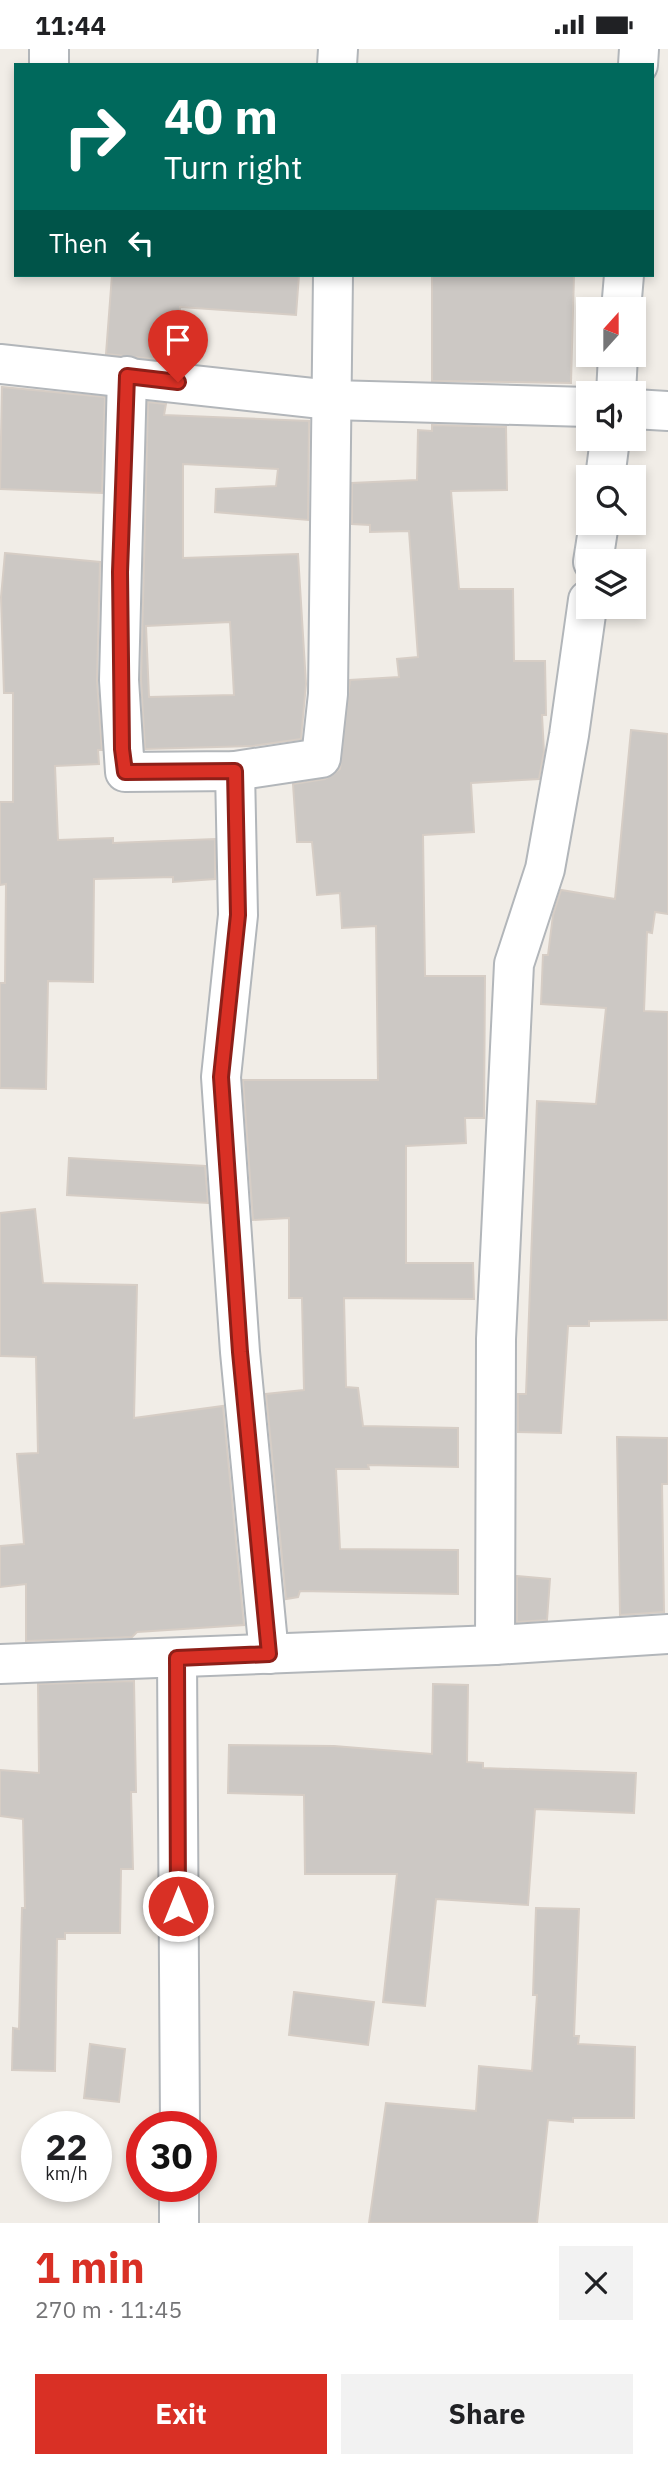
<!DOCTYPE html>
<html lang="en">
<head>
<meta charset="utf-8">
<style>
  body { margin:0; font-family:"IBM Plex Sans",sans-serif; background:#f2f2f2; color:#202124; height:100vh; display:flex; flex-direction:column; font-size:26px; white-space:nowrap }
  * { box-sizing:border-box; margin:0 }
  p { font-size:23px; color:#757577 }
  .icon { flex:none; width:38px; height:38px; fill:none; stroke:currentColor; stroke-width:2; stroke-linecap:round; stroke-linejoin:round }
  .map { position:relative; height:2174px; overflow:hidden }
  .drawer { display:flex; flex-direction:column; background:#fff; flex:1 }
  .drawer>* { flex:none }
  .banner { position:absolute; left:14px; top:14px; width:640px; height:214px; border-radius:0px; box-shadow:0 4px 10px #0003; background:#00695c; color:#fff; overflow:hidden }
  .needle { width:46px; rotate:21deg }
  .tools { position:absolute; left:576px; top:248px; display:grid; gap:14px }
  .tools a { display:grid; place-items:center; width:70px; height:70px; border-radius:0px; background:#fff; box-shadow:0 4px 10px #0003; font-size:35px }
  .speed { position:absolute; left:21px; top:2062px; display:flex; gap:14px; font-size:35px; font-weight:700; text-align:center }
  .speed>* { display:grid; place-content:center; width:91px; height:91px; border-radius:50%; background:#fff; box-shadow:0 4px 10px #0003; line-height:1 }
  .speed small { font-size:18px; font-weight:400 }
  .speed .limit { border:10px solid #d22; background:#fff; color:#111 }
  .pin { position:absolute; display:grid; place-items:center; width:60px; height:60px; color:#fff; margin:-72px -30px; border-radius:50% 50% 50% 0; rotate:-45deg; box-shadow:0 0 7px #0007 }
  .pin .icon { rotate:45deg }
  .me { position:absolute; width:77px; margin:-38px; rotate:0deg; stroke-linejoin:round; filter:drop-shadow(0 0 5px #0008) }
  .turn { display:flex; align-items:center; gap:24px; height:147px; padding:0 35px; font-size:32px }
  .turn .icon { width:91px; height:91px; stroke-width:2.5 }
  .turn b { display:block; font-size:49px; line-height:60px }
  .then { display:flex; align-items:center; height:66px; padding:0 35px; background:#0003; gap:14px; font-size:26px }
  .round { display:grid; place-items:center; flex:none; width:74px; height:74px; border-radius:0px; background:#f2f2f2 }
  .headline { display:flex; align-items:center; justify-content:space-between; height:119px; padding:0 35px }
  h1 { font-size:42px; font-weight:700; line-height:52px; color:#d93025 }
  .button { display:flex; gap:14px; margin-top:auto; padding:14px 35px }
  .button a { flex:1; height:80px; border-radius:0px; background:#d93025; color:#fff; font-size:28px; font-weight:700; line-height:80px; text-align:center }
  .button a+a { background:#f2f2f2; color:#202124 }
  .status { display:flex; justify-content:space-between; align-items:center; height:49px; padding:0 35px; background:#fff; direction:ltr }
  .status svg { height:19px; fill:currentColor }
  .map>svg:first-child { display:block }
  .building { fill:#ccc8c4; stroke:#d6cdc5; stroke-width:2; fill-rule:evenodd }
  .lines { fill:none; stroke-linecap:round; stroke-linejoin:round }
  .minor-casing { stroke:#b2b6ba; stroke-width:42 }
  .minor { stroke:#fff; stroke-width:38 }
  .route-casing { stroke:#8d1f18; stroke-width:18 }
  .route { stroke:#d93025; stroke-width:12 }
</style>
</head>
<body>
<div class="status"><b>11:44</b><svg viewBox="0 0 49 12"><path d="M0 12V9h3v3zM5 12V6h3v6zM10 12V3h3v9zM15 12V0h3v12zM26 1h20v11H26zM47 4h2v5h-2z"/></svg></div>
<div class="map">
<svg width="668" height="2174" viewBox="0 0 668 2174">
  <rect width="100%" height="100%" fill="#f1ede7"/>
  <g class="building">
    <polygon points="112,226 299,226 296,266 180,258 179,296 174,296 172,312 106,305"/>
    <polygon points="432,226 574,226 571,334 432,332"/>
    <polygon points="2,338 105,348 102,444 0,440"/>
    <path d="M 148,353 L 166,355 L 164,366 L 309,372 L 308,471 L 215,463 L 216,440 L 276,437 L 278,420 L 183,415 L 183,509 L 298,505 L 306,635 L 301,690 L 253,697 L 145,700 L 141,631 ZM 230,573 L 234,646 L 149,648 L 146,577 Z"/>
    <polygon points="432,376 506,378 507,441 451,442 459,540 513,540 514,612 545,612 546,666 542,666 544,703 539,730 471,734 474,783 423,786 425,927 485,927 484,1069 465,1069 466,1094 406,1097 406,1214 473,1214 474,1250 344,1249 346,1338 358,1339 363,1377 458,1379 458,1418 368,1416 369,1420 336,1420 340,1500 458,1501 458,1545 300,1542 298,1548 286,1550 266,1345 304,1341 302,1249 289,1249 289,1169 253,1171 243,1031 378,1031 376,877 342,879 340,844 317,846 312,793 297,793 293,735 325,730 340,720 350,631 399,628 397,610 418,608 409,482 370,483 370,476 352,475 352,434 417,431 418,381 432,382"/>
    <polygon points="5,504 100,513 97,631 102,701 98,701 99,715 55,717 58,791 113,789 113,794 215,790 215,830 173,833 173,828 94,830 93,933 48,932 46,1040 0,1039 0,934 5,934 6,835 0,836 0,753 13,753 13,644 4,644 1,548"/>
    <polygon points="631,681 668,685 668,865 655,863 652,884 647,883 644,962 668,963 668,1271 589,1272 589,1277 568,1277 561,1384 518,1383 518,1345 526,1345 537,1052 596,1055 606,959 541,955 543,906 548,906 553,866 561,841 615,850"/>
    <polygon points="69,1109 205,1117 208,1154 67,1146"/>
    <polygon points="35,1160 43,1234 137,1236 134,1369 223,1357 244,1576 137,1583 132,1588 26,1592 26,1535 0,1538 0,1497 24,1495 17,1405 38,1404 36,1308 0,1307 0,1164"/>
    <polygon points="617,1388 668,1389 668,1435 662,1435 664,1563 620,1566"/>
    <polygon points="517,1527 550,1530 547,1571 517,1573"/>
    <polygon points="134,1632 136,1743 131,1743 133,1820 121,1820 120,1884 65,1884 65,1890 57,1890 55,2022 12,2021 13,1979 19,1980 22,1859 25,1859 23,1770 0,1767 0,1721 39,1724 38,1635"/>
    <polygon points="433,1635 468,1636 467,1713 483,1714 483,1719 636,1724 634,1764 535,1760 528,1856 436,1850 425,1957 383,1953 397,1825 305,1825 304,1746 228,1744 229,1696 334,1697 432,1705"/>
    <polygon points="536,1859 579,1860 574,1987 579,1987 578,1995 635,1998 634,2069 573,2069 573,2073 548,2071 537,2174 369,2174 386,2054 476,2062 479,2017 532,2022 537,1946 533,1946"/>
    <polygon points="294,1943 374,1953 368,1996 289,1986"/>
    <polygon points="90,1995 125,2000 119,2053 84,2049"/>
  </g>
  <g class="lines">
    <defs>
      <g id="minor">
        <polyline points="49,16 49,0"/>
        <polyline points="337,16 338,0"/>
        <polyline points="638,16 639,0"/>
        <polyline points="621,261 624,226"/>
        <polyline points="0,315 331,351 588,358"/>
        <polyline points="127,327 119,631 125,723 235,722 321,709 328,645 333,226"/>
        <polyline points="616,345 618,306"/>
        <polyline points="634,360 668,362"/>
        <polyline points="605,429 610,390"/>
        <polyline points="593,513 599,474"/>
        <polyline points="235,722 238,866 221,1028 240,1303 269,1605"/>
        <polyline points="495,1596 496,1290 514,915 545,820 569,686 588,551"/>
        <polyline points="177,1609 180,2077"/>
        <polyline points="0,1615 495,1596 668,1585"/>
        <polyline points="179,2174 179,2137"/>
      </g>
    </defs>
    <use href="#minor" class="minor-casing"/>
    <use href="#minor" class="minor"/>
  </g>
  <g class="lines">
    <defs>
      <polyline id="route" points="178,333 127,327 120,523 122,700 125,723 235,722 238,866 221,1028 240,1303 269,1605 177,1609 178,1857"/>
    </defs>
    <use href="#route" class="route-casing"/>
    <use href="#route" class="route"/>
  </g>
</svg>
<div class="tools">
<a><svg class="needle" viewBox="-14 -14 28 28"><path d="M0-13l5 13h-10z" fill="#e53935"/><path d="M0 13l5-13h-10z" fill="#757577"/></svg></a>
<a><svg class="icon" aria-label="sound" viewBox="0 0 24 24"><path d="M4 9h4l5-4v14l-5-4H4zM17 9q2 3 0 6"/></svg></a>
<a><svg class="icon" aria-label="search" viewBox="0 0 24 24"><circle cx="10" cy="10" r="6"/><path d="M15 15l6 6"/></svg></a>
<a><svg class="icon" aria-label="layers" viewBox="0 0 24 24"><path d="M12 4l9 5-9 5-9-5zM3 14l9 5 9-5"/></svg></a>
</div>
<div class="speed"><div>22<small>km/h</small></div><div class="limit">30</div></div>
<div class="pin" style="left:178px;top:333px;background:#d93025"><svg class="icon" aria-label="arrive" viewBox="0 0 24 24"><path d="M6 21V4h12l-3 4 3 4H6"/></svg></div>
<svg class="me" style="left:178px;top:1857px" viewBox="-20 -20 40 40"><circle r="17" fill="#d93025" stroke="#fff" stroke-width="3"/><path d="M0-11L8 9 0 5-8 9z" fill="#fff"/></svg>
<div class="banner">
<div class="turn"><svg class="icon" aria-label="right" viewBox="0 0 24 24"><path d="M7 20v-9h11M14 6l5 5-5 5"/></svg><div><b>40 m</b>Turn right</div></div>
<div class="then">Then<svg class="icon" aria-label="left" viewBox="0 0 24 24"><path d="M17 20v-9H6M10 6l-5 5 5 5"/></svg></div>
</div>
</div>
<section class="drawer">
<div class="headline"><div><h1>1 min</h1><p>270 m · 11:45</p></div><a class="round"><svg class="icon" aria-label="close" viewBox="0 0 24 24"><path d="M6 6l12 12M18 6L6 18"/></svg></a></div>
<div class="button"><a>Exit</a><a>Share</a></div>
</section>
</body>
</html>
